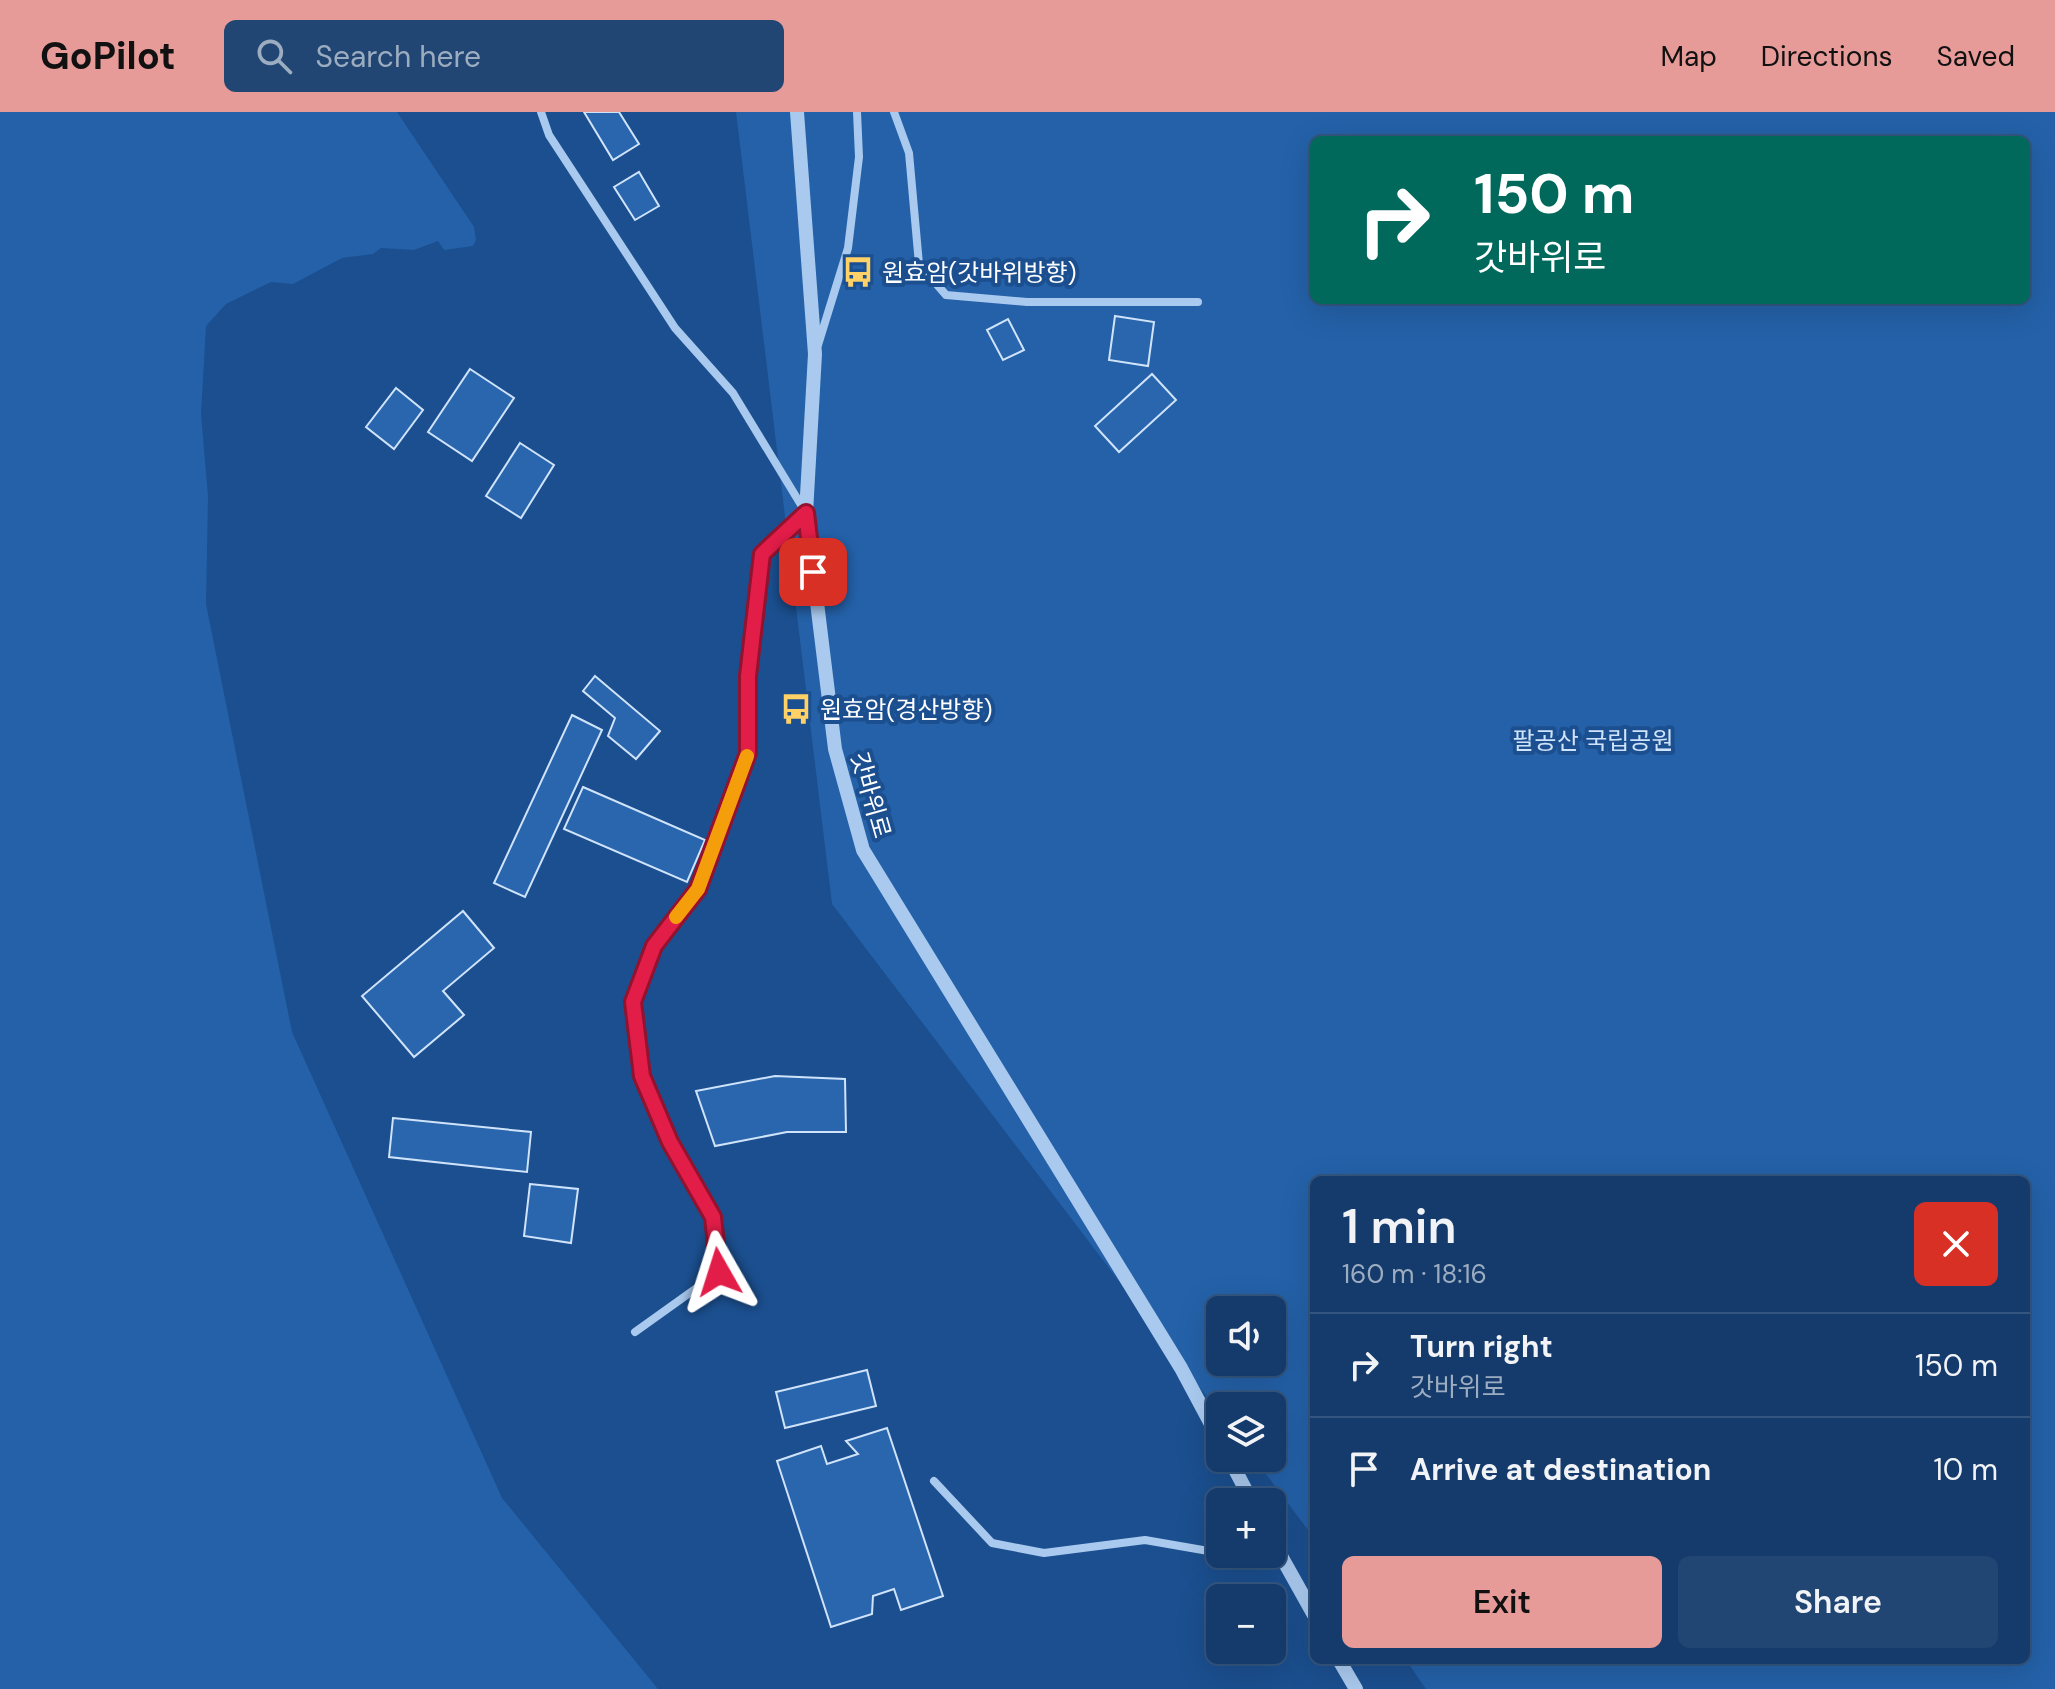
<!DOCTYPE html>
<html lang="en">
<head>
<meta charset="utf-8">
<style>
  body { margin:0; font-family:"DM Sans","Noto Sans KR",sans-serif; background:#214673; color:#f1f3f6; height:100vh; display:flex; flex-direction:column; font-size:30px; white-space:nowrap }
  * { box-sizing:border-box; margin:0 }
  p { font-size:26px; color:#9dadc1 }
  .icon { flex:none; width:44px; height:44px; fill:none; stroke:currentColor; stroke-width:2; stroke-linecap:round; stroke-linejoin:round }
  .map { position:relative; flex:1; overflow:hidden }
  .drawer { position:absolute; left:1310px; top:1064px; width:720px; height:488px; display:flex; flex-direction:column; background:#143b6b; border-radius:12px; box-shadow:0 8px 32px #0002,0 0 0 2px #33557e }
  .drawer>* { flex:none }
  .guide { position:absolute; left:1310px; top:24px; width:720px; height:168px; border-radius:12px; box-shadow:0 8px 32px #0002,0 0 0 2px #33557e; background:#00695c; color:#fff; overflow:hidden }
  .buttons { position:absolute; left:1206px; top:1184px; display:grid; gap:16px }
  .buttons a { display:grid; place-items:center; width:80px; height:80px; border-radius:12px; background:#143b6b; box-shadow:0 8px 32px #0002,0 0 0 2px #33557e; font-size:40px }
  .pin { position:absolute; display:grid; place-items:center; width:68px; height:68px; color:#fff; margin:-34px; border-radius:16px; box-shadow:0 4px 12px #0006 }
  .me { position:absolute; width:88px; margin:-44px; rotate:354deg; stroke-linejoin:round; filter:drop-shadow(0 0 6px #0008) }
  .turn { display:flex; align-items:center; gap:28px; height:168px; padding:0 32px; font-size:36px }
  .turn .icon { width:104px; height:104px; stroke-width:2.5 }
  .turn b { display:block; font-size:56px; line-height:68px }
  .round { display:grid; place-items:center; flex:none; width:84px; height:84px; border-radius:12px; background:#214673 }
  .overview { display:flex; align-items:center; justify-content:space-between; height:136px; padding:0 32px }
  h1 { font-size:48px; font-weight:600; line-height:60px }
  .action { display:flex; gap:16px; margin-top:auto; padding:16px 32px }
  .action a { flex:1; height:92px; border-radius:12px; background:#e69b98; color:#111; font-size:32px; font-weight:600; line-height:92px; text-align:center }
  .action a+a { background:#214673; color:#f1f3f6 }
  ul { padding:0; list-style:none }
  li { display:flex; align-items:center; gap:24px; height:104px; padding:0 32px; border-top:2px solid #33557e }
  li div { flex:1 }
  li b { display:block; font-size:30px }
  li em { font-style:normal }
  header { display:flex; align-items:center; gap:48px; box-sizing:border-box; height:112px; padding:0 40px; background:#e69b98; color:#111 }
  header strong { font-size:38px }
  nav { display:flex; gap:44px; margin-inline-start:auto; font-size:28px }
  .search { width:560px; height:72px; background:#214673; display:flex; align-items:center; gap:20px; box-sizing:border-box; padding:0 28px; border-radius:12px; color:#9dadc1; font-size:30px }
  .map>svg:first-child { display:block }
  .green { fill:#2461a8; fill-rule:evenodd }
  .building { fill:#2a66ad; stroke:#cfe3fa; stroke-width:2 }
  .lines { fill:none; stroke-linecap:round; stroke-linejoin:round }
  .minor { stroke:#a9c9ee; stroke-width:8 }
  .tertiary { stroke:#a9c9ee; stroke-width:14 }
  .route-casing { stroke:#92132f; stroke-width:20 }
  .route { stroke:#e11d48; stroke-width:14 }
  .slow { stroke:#f59e0b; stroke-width:14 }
  .labels { text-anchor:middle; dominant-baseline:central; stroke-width:8; stroke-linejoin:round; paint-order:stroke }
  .poi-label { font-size:24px; fill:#fff; stroke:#1b4f8f; text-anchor:start }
  .park-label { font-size:24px; fill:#cfe3fa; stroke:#1b4f8f }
  .street-label { font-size:24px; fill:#fff; stroke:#1b4f8f }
</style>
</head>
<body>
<header>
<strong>GoPilot</strong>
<div class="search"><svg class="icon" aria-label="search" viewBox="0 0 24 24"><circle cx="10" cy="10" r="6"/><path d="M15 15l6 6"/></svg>Search here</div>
<nav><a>Map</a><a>Directions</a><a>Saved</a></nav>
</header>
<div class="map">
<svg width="2055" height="1577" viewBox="0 0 2055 1577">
  <rect width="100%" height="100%" fill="#1b4f8f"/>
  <g class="green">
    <polygon points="0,0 397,0 474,115 476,128 473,134 444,138 438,129 414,138 381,136 373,142 342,146 293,172 271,170 226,192 206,214 201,302 208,384 206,492 292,920 502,1386 658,1577 0,1577"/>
    <path d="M 736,0 L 2055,0 L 2055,1577 L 1426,1577 L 1406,1548 L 2026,1548 L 2026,1068 L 1314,1068 L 1314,1426 L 1254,1346 L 1272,1346 L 1272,1294 L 1220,1294 L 1220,1302 L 832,792 ZM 1314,28 L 2026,28 L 2026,188 L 1314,188 ZM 1220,1198 L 1272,1198 L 1272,1250 L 1220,1250 Z"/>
  </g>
  <g class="building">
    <polygon points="584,0 619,0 639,32 613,48"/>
    <polygon points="639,60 659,94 635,108 614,75"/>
    <polygon points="1115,204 1154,210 1148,254 1109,248"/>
    <polygon points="1008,207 1024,238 1003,248 987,218"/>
    <polygon points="470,257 514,286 472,349 428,320"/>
    <polygon points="1152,262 1176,288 1119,340 1095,314"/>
    <polygon points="396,276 423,298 394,337 366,315"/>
    <polygon points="520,331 554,353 521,406 486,384"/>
    <polygon points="595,564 660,619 636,647 608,624 615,606 583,579"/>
    <polygon points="572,603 602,618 525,785 494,771"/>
    <polygon points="583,675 705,728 687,770 564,717"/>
    <polygon points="463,799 494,836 443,879 464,903 414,945 362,884"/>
    <polygon points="775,964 845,967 846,1020 787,1020 715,1034 696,979"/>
    <polygon points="393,1006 531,1020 527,1060 389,1045"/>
    <polygon points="530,1072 578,1077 571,1131 524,1124"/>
    <polygon points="867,1258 876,1294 785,1316 776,1280"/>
    <polygon points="887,1316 943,1484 901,1498 894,1477 873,1484 872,1502 831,1515 777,1349 821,1334 827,1352 858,1342 846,1329"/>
  </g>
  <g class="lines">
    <g class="minor">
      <polyline points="541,0 549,23 675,216 733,281 806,401 762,442 748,564 748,641 698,777 654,834 633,890 642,964 670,1030 713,1105 719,1160 635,1220"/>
      <polyline points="894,0 909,41 919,152 946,183 1027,190 1198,190"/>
      <polyline points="818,233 848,136 859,45 857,0"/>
      <polyline points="934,1369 992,1431 1044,1441 1145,1428 1220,1441"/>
    </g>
    <g class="tertiary">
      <polyline points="797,0 815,242 806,401 835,637 863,738 1181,1256 1220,1329"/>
      <polyline points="1229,1346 1252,1390"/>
      <polyline points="1272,1428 1314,1503"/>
      <polyline points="1339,1548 1356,1577"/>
    </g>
  </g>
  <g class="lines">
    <defs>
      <polyline id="route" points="719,1160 713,1105 670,1030 642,964 633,890 654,834 698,777 748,641 748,564 762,442 806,401 813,460"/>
    </defs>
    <use href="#route" class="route-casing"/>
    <use href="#route" class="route"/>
    <polyline class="slow" points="676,805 698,777 747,644"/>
  </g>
  <defs>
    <symbol id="bus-bare" viewBox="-9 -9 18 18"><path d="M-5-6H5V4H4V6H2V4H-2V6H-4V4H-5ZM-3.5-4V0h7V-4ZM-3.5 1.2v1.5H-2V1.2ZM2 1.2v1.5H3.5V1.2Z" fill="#ffd166" stroke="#1b4f8f" stroke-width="2.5" paint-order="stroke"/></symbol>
  </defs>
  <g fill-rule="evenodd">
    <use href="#bus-bare" x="836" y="138" width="44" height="44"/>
    <use href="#bus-bare" x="774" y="575" width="44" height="44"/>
  </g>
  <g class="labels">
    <g class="poi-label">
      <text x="882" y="160">원효암(갓바위방향)</text>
      <text x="820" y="597">원효암(경산방향)</text>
    </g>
    <g class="park-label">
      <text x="1593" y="628">팔공산 국립공원</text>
    </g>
    <g class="street-label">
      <text transform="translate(871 683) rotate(74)">갓바위로</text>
    </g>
  </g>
</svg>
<div class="buttons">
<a><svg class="icon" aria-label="sound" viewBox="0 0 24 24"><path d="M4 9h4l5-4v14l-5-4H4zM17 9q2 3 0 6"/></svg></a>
<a><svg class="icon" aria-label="layers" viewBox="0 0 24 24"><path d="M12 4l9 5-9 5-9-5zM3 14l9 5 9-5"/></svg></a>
<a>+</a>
<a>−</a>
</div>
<div class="pin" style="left:813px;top:460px;background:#d93025"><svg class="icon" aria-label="arrive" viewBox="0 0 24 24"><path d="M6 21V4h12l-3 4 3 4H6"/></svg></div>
<svg class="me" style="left:719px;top:1160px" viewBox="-20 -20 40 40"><path d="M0-17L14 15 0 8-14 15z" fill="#e11d48" stroke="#fff" stroke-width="4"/></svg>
<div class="guide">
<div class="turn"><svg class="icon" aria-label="right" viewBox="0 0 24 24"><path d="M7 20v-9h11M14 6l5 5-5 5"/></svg><div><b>150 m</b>갓바위로</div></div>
</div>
<section class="drawer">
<div class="overview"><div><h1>1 min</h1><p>160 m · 18:16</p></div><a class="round" style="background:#d93025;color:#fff"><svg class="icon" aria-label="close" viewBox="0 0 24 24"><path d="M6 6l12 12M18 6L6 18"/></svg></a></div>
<ul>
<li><svg class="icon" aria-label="right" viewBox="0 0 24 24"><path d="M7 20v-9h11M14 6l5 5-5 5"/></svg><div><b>Turn right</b><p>갓바위로</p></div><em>150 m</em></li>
<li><svg class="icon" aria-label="arrive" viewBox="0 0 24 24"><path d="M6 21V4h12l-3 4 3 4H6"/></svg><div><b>Arrive at destination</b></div><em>10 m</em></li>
</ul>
<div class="action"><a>Exit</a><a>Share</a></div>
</section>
</div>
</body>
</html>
